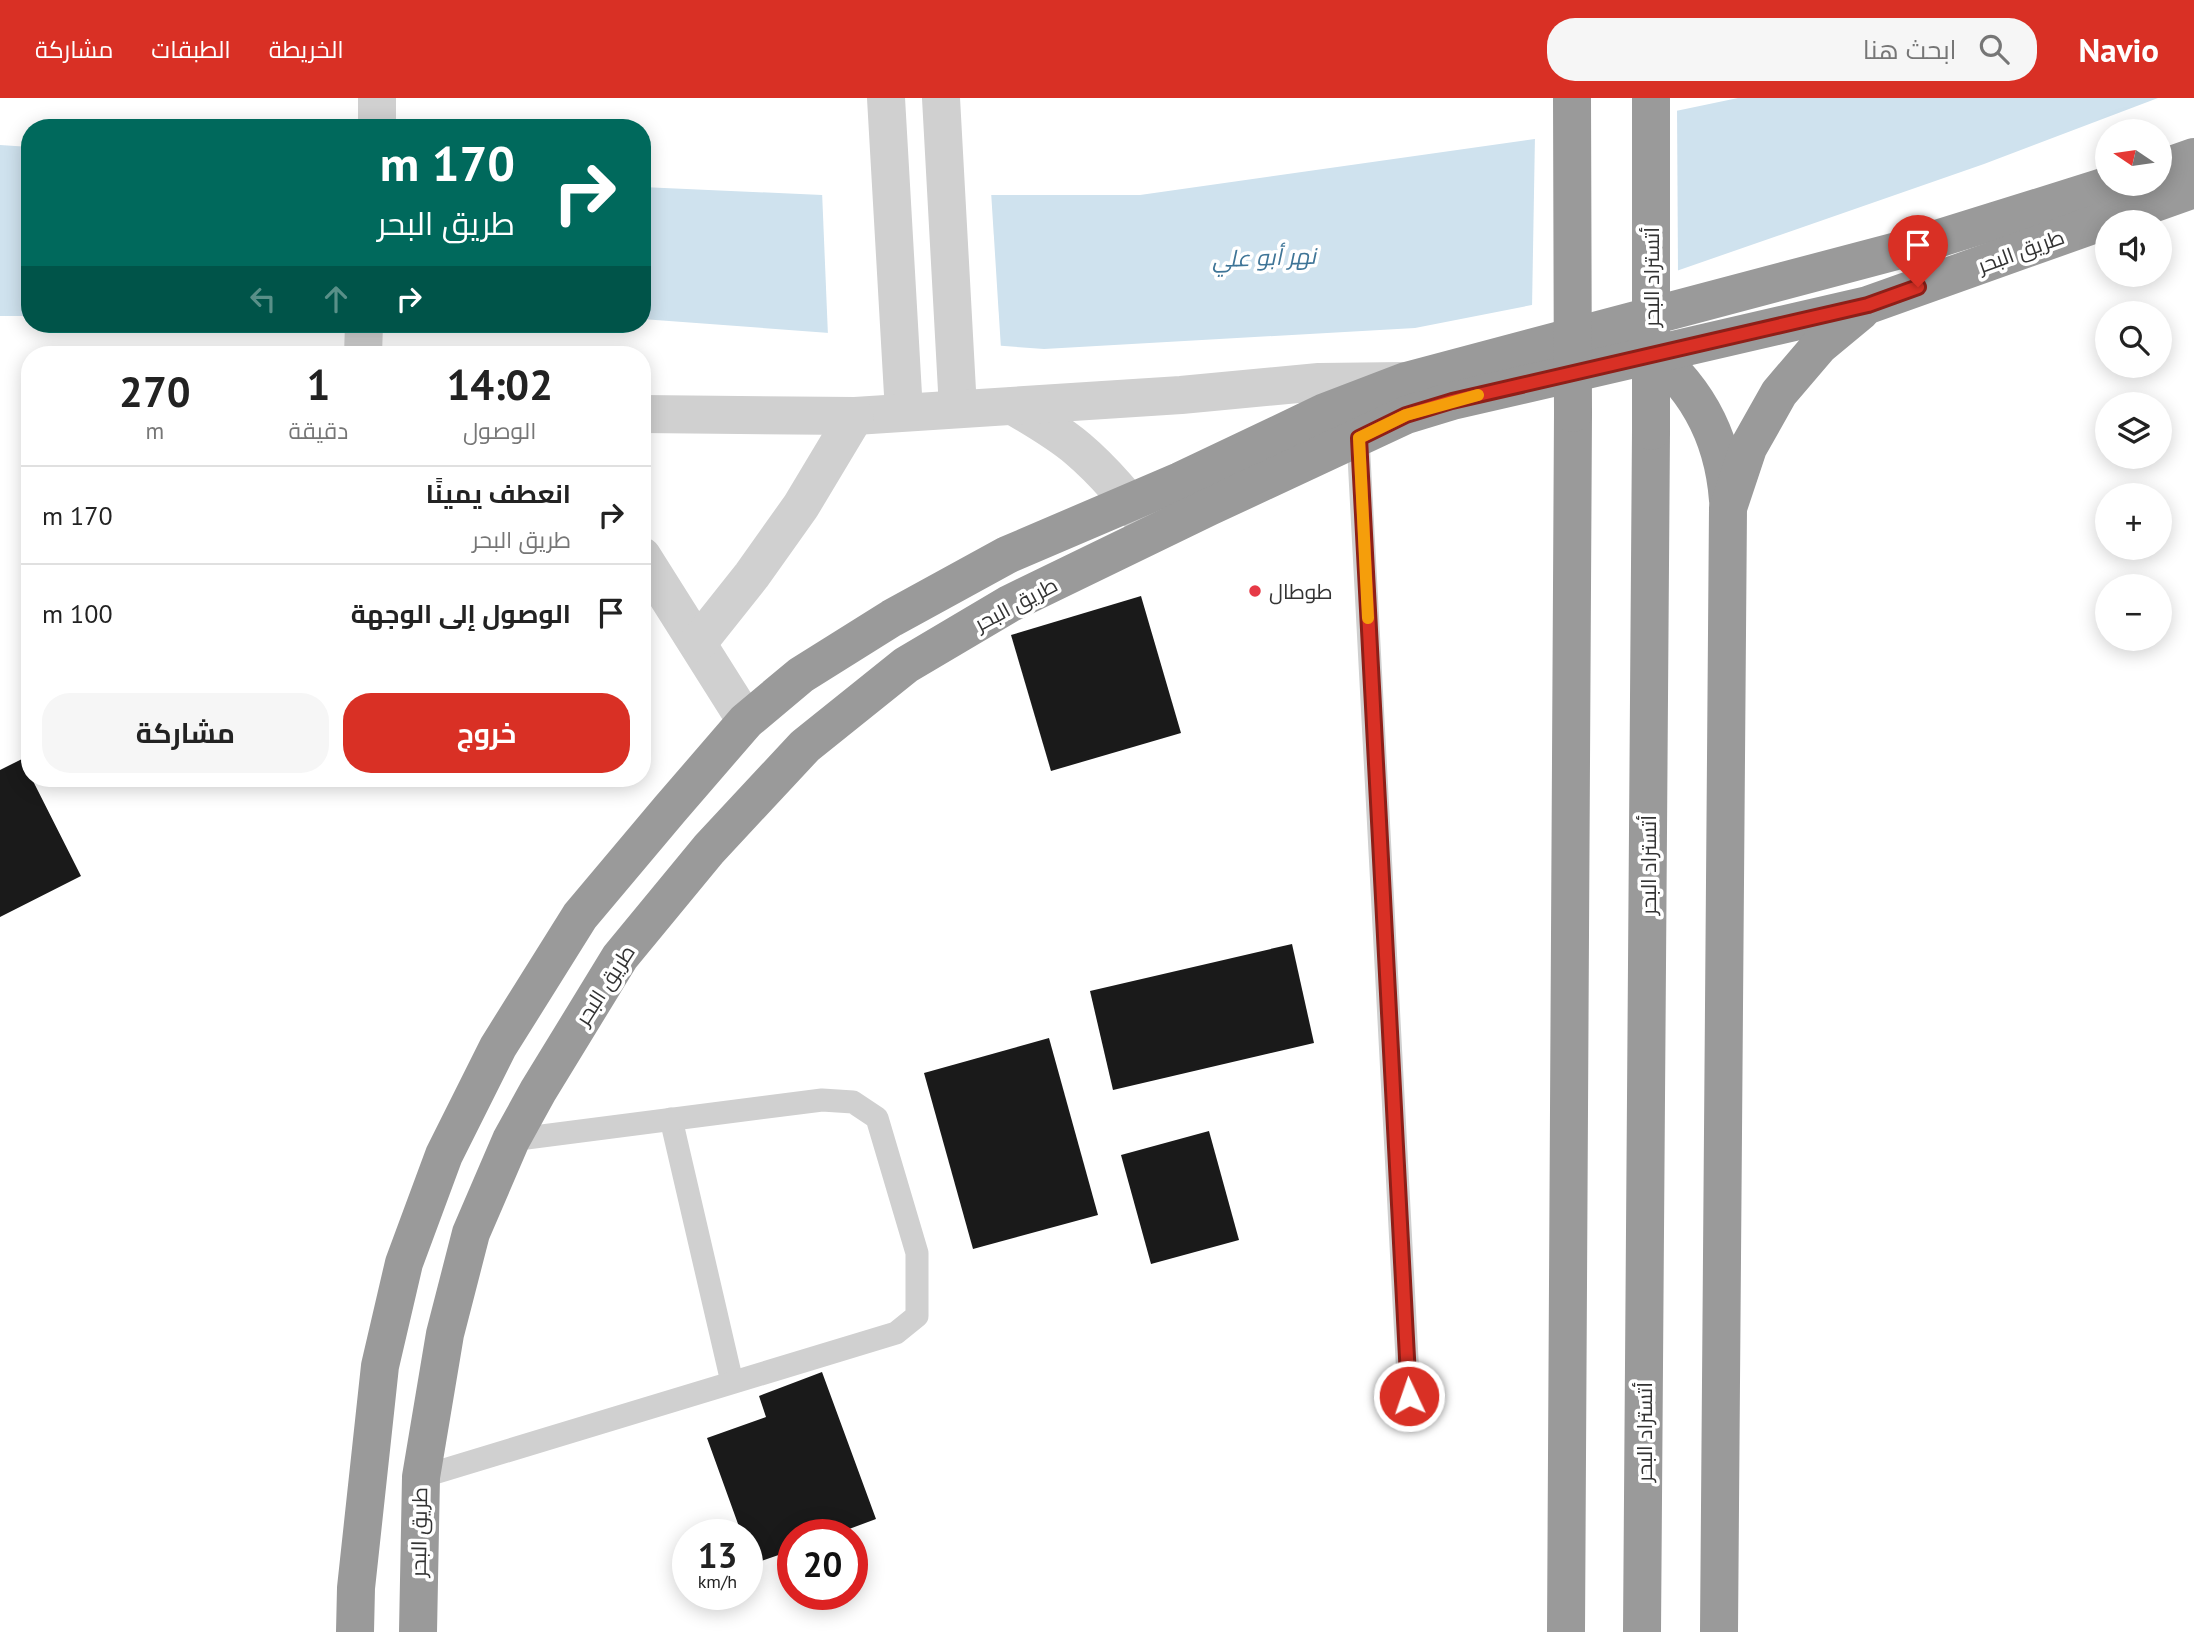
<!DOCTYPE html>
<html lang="ar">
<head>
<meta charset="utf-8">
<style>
  body { margin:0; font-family:"PT Sans",Cairo,sans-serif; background:#f6f6f6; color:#222; direction:rtl; height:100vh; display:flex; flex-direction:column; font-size:26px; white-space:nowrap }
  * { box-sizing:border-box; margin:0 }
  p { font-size:23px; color:#767676 }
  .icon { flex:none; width:38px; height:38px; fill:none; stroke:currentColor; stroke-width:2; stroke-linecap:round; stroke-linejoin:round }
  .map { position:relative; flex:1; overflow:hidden; direction:ltr }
  .drawer { position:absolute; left:21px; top:248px; width:630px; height:441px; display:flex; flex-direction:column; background:#fff; border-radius:28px; box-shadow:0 4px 18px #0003; direction:rtl }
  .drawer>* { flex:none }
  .banner { position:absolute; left:21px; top:21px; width:630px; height:214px; border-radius:28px; box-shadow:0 4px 18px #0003; direction:rtl; background:#00695c; color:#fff; overflow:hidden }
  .needle { width:46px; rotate:283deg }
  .controls { position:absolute; left:2095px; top:21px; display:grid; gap:14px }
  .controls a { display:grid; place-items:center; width:77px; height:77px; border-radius:50%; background:#fff; box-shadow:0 4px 18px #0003; font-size:35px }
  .speed { position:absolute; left:672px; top:1421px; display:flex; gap:14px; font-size:35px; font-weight:700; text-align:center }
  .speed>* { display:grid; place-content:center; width:91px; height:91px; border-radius:50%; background:#fff; box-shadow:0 4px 18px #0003; line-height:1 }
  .speed small { font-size:18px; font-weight:400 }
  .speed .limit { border:10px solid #d22; background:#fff; color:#111 }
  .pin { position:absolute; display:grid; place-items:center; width:60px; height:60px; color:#fff; margin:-72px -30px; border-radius:50% 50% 50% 0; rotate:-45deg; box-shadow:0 0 7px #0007 }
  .pin .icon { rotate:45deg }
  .me { position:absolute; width:77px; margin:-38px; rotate:357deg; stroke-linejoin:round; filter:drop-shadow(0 0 5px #0008) }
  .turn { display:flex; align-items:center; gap:24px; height:147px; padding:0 21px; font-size:32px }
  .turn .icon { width:91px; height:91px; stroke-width:2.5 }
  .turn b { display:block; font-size:49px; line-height:60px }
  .lanes { display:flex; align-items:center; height:66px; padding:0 21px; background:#0003; justify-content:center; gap:35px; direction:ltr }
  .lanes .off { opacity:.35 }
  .eta { display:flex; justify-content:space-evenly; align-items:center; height:119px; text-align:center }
  .eta b { font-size:42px; font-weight:700; line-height:49px }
  .action { display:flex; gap:14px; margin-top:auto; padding:14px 21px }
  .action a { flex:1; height:80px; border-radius:28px; background:#d93025; color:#fff; font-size:28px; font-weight:700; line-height:80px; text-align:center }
  .action a+a { background:#f6f6f6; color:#222 }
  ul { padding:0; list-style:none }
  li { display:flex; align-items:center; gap:21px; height:98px; padding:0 21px; border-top:2px solid #e0e0e0 }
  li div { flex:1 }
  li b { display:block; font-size:26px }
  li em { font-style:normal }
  header { display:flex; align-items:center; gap:42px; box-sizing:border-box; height:98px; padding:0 35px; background:#d93025; color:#fff }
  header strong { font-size:33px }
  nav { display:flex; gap:38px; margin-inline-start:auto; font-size:24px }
  .search { width:490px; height:63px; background:#f6f6f6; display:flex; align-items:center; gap:18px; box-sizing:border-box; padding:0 24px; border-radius:28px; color:#767676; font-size:26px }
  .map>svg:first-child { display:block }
  .water { fill:#cfe2ee }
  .pier { fill:#fff }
  .building { fill:#1a1a1a }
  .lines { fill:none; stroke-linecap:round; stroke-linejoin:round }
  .lane { stroke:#d0d0d0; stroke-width:23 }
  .street { stroke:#d0d0d0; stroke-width:38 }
  .highway { stroke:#9a9a9a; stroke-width:38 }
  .highway-bridge { stroke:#9a9a9a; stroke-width:38 }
  .route-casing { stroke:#8d1f18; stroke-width:18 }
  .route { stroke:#d93025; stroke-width:12 }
  .slow { stroke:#f59e0b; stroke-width:12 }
  .poi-dot { fill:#e63946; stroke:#fff; stroke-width:2.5 }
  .labels { text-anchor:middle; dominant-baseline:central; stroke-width:7; stroke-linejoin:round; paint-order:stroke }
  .street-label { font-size:21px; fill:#333; stroke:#fff }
  .poi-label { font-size:21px; fill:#333; stroke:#fff; text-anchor:start }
  .water-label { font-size:23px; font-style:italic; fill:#3f7597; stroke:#fff }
</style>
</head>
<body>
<header>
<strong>Navio</strong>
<div class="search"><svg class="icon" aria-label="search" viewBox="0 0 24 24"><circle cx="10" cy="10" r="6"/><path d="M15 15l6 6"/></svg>ابحث هنا</div>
<nav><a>الخريطة</a><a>الطبقات</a><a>مشاركة</a></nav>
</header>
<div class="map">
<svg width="2194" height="1534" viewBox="0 0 2194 1534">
  <rect width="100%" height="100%" fill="#fff"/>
  <g class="water">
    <polygon points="1738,0 2158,0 1984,66 1639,186 1415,230 1044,251 642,221 642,89 822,97 1140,97 1556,38"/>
    <polygon points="0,47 30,49 30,218 0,218"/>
  </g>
  <g class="pier">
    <polygon points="1677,9 1678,176 1640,190 1532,211 1535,37"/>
    <polygon points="822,93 991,93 1001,251 828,238"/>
  </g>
  <g class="building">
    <polygon points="1141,498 1181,635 1051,673 1011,537"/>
    <polygon points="22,661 30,676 30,681 32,681 81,778 0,819 0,672"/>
    <polygon points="1292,846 1314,945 1113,992 1090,893"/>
    <polygon points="1049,940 1098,1117 973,1151 924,975"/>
    <polygon points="1209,1033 1239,1142 1151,1166 1121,1057"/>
    <polygon points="822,1274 876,1421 833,1437 793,1437 793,1452 753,1466 747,1450 747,1437 742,1437 707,1340 766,1319 759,1298"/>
  </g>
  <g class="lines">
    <g class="lane">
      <polyline points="1358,340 1409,1298"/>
      <polyline points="671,1021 732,1284"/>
      <polyline points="421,1379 896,1235 917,1218 917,1155 877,1020 853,1004 822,1002 511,1042"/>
    </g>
    <g class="street">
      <polyline points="377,0 377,30"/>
      <polyline points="886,0 904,314"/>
      <polyline points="941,0 958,311"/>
      <polyline points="363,257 364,226"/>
      <path d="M 1013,308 C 1035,321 1058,334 1078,351 C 1105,374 1127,401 1149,429"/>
      <polyline points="642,316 855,318 1181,297 1319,284 1405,283"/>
      <polyline points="642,458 746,623"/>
      <polyline points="698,545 752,477 801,408 855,318"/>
    </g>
    <g class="highway">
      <polyline points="2160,71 2194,59"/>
      <path d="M 1639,244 C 1694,284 1723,335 1728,402"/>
      <polyline points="355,1534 356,1490 380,1268 404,1165 444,1057 498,949 580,818 670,711 746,623 801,577 892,520 1007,457 1180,383 1325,314 1406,283 1908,150 2113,86"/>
      <polyline points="418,1534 421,1379 445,1236 471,1135 511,1042 538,993 620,859 709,751 805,648 906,567 1009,506 1209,409 1406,317 1452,303 1868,207 2194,91"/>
      <polyline points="1566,1534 1573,315"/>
      <polyline points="1642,1534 1651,333"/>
      <polyline points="1719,1534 1728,410 1748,350 1779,295 1820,247 1861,213"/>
    </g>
    <g class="highway-bridge">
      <polyline points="1572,0 1573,315"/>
      <polyline points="1651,0 1651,333"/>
    </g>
  </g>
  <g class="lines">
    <defs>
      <polyline id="route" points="1409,1298 1359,340 1406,317 1452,303 1868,207 1918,189"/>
    </defs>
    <use href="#route" class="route-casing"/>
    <use href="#route" class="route"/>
    <polyline class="slow" points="1368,520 1359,340 1406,317 1478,297"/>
  </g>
  <circle class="poi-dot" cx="1255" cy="493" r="7"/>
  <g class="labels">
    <g class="street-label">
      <text transform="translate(2021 153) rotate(-20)">طريق البحر</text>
      <text transform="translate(1651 179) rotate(-90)">أتستراد البحر</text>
      <text transform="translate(1016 506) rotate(-28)">طريق البحر</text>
      <text transform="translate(1648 767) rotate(-90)">أتستراد البحر</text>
      <text transform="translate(605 887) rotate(-57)">طريق البحر</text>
      <text transform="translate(1644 1334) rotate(-90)">أتستراد البحر</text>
      <text transform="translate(419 1434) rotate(-89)">طريق البحر</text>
    </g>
    <g class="poi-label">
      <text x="1269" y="493">طوطال</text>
    </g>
    <g class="water-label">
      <text transform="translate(1264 159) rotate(-2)">نهر أبو علي</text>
    </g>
  </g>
</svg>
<div class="controls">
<a><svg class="needle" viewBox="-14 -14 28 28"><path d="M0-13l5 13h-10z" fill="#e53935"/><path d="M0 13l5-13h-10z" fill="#767676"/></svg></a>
<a><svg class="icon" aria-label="sound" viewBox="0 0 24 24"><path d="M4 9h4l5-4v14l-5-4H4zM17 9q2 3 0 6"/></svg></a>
<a><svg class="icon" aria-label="search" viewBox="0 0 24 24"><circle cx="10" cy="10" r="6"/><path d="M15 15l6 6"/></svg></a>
<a><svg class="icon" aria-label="layers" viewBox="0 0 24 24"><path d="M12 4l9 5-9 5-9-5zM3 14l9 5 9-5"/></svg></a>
<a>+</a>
<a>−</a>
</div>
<div class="speed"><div>13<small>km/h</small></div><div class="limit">20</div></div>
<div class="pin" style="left:1918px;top:189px;background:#d93025"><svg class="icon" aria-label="arrive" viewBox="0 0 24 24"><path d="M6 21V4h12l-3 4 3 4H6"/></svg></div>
<svg class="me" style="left:1409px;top:1298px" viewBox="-20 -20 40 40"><circle r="17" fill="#d93025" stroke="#fff" stroke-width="3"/><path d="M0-11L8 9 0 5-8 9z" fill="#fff"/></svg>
<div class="banner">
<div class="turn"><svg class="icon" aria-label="right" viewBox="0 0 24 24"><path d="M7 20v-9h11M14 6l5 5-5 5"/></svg><div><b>170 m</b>طريق البحر</div></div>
<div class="lanes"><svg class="icon off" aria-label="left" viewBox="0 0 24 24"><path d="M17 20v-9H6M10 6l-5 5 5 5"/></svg><svg class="icon off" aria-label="ahead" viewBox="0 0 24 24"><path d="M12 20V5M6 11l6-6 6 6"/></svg><svg class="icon" aria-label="right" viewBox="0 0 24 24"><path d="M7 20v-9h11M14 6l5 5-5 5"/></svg></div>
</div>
<section class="drawer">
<div class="eta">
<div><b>14:02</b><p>الوصول</p></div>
<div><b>1</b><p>دقيقة</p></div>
<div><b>270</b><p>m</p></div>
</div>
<ul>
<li><svg class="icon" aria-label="right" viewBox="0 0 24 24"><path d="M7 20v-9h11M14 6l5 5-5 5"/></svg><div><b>انعطف يمينًا</b><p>طريق البحر</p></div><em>170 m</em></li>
<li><svg class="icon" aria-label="arrive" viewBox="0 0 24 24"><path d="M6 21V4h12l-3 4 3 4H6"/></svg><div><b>الوصول إلى الوجهة</b></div><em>100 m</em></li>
</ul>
<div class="action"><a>خروج</a><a>مشاركة</a></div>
</section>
</div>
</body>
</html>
